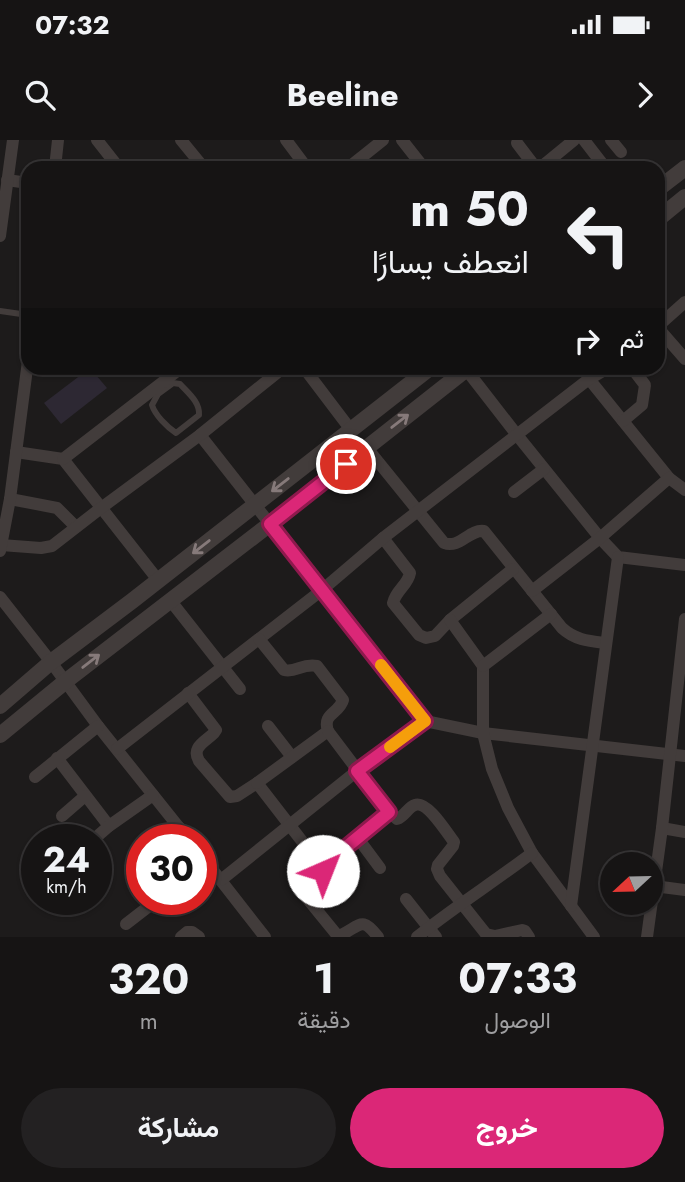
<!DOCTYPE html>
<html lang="ar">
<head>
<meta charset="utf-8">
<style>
  body { margin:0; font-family:Jost,Vazirmatn,sans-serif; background:#232122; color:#f1f3f6; direction:rtl; height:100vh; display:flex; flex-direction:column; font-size:26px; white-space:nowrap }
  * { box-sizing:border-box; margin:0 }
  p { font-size:23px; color:#9e9ea0 }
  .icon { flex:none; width:38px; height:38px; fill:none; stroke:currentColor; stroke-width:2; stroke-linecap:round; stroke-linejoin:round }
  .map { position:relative; height:797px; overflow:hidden; direction:ltr }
  .drawer { display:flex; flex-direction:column; background:#161414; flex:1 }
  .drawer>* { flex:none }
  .guide { position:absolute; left:21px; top:21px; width:644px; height:214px; border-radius:21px; box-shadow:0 2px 5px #0004,0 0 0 2px #353334; direction:rtl; background:#161414; color:#f1f3f6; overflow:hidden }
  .needle { width:46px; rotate:248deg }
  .buttons { position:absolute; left:600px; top:712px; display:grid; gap:14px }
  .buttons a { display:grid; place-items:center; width:63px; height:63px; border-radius:50%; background:#161414; box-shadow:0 2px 5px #0004,0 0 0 2px #353334; font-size:35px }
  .speed { position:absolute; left:21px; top:684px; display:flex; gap:14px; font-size:35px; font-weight:700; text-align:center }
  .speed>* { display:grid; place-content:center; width:91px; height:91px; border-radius:50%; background:#161414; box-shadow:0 2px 5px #0004,0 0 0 2px #353334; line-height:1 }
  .speed small { font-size:18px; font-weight:400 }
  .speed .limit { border:10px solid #d22; background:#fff; color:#111 }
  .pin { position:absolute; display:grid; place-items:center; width:60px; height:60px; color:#fff; margin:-30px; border:4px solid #fff; border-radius:50%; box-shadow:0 2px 7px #0007 }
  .me { position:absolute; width:77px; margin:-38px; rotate:44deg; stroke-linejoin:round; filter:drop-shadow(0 0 5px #0008) }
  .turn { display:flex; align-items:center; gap:24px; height:147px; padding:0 21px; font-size:32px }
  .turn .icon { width:91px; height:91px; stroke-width:2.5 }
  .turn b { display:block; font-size:49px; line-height:60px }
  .then { display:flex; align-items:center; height:66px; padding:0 21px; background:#0003; gap:14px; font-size:26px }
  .eta { display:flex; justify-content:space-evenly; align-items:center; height:119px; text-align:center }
  .eta b { font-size:42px; font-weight:700; line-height:49px }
  .action { display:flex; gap:14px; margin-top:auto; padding:14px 21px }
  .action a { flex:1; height:80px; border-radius:42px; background:#db2777; color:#fff; font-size:28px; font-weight:700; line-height:80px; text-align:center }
  .action a+a { background:#232122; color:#f1f3f6 }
  .status { display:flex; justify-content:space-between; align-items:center; height:49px; padding:0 35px; background:#161414; direction:ltr }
  .status svg { height:19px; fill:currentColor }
  header { display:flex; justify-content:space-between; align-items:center; height:91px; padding:0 21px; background:#161414; font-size:32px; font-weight:700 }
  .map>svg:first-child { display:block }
  .green { fill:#2d2833 }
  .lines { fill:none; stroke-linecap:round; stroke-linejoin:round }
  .service { stroke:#423c3b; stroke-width:6 }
  .minor { stroke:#423c3b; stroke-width:12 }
  .tertiary { stroke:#423c3b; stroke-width:16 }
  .oneway { stroke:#867a7a }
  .route-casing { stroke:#8e194d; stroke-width:18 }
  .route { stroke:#db2777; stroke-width:12 }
  .slow { stroke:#f59e0b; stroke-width:12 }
</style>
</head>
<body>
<div class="status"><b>07:32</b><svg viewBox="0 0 49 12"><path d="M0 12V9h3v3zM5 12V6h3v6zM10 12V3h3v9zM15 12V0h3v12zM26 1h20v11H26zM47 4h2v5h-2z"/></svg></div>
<header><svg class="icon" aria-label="forward" viewBox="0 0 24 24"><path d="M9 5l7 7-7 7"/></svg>Beeline<svg class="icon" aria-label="search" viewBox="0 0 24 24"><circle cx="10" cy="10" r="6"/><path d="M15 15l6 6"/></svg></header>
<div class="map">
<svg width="685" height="797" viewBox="0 0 685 797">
  <rect width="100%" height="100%" fill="#1d1b1b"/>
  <polygon class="green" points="90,228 107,248 61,284 44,263"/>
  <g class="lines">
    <g class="service">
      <polyline points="0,171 28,175"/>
      <path d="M 173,243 L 180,244 C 188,253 200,262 199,275 L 176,293 C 167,287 155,275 152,265 L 158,254 Z"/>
    </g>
    <g class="minor">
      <polyline points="97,0 119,28"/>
      <polyline points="181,0 204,28"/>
      <polyline points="286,0 307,28"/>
      <polyline points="402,0 424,28"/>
      <polyline points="584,0 604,26"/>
      <polyline points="611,0 621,12"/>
      <polyline points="517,3 536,28"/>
      <polyline points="55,28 58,0"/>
      <polyline points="348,28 383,0"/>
      <polyline points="540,28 574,0"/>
      <polyline points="7,40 28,43"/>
      <polyline points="0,96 13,0"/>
      <polyline points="658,186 685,162"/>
      <polyline points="658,188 685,219"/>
      <polyline points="304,228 351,290"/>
      <polyline points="465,228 517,295 600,398 618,417 685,425"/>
      <polyline points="589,239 669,338"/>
      <polyline points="623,281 642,265 645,245 632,228"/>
      <polyline points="200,295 425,581 483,593 685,616"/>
      <path d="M 367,308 L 444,403 C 460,409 469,389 484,391 L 562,488 C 575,500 589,501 606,503"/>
      <polyline points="16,312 63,319 158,440"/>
      <polyline points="63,319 181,228"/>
      <polyline points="514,352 544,329"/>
      <polyline points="10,359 57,368 76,387"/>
      <path d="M 383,398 L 410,433 C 408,445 396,450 393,463 L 419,495 L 426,498 L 435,496 L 450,480 L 513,429"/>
      <polyline points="1,405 41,408 52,406 101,368 200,295 283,228"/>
      <polyline points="0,411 10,359 28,221"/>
      <polyline points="532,451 600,398 669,338 685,350"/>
      <polyline points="0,457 51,522 98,586 189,700"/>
      <polyline points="170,460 240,549"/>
      <polyline points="450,480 483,526 483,593 492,629 508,668 532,713 594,797"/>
      <polyline points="483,526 551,474"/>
      <path d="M 188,553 L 216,590 L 214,593 C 205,602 191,607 199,621 L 230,657 L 237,656 L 257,643 L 322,727 L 322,737 L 310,748 L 306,757 L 337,795 L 341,795 C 361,785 362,776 378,797"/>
      <polyline points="268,586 292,617"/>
      <polyline points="117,609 322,450 383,398 589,239 608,228"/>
      <polyline points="57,618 109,686"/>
      <polyline points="35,637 98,586"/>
      <path d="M 257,643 L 328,591 C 322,573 339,574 343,560 L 317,526 C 302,523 296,533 284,530 L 259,499"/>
      <path d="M 389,672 L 397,679 C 405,676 408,667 415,665 C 427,660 447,693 454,702 L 453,706 L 438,725 L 437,729 L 440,736 L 486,794 L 495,796 L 522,790 L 525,791 L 529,797"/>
      <polyline points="62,676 85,656"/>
      <polyline points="662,688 685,692"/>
      <polyline points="357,697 380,728"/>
      <polyline points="93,700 109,686 153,655"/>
      <polyline points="164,700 180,688"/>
      <polyline points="201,715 265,797"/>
      <polyline points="322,727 389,672 328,591"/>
      <polyline points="130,728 142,718"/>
      <polyline points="221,740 357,631 425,581"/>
      <polyline points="654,746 685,750"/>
      <polyline points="406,759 436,797"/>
      <polyline points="571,766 618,417"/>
      <polyline points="126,784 157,760"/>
      <polyline points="181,797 187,792 192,792 199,797"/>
      <path d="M 417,797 C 454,767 494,742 532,713"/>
      <polyline points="647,797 662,688 685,479"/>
    </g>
    <g class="tertiary">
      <polyline points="658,49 685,28"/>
      <polyline points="658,79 685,57"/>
      <polyline points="0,566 51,522 132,461 430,228"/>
      <polyline points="0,595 66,541 270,384 468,228"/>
    </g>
  </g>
  <defs><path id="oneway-shaft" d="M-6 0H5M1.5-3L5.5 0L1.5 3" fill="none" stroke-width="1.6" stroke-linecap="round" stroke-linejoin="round" transform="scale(1.75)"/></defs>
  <g class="oneway">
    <use href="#oneway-shaft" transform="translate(400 281) rotate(-38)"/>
    <use href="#oneway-shaft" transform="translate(280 345) rotate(142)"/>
    <use href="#oneway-shaft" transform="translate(201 407) rotate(142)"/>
    <use href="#oneway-shaft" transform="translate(91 521) rotate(-38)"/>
  </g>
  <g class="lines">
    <defs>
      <polyline id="route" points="323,731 322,727 389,672 357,631 425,581 270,384 346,324"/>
    </defs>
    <use href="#route" class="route-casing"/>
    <use href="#route" class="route"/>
    <polyline class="slow" points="381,525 425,581 390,607"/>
  </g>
</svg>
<div class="buttons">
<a><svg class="needle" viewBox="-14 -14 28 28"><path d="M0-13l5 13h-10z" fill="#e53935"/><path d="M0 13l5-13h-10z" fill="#9e9ea0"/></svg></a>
</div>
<div class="speed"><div>24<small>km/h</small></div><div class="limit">30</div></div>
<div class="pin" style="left:346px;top:324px;background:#d93025"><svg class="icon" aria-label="arrive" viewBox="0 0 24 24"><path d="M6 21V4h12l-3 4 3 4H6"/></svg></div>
<svg class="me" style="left:323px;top:731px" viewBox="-20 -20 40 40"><circle r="19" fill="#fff"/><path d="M0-13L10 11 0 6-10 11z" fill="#db2777"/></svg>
<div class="guide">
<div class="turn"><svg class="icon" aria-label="left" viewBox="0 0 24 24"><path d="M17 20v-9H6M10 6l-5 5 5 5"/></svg><div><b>50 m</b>انعطف يسارًا</div></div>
<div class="then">ثم<svg class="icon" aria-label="right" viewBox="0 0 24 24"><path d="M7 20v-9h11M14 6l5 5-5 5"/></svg></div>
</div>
</div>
<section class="drawer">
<div class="eta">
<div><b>07:33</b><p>الوصول</p></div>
<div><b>1</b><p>دقيقة</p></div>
<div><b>320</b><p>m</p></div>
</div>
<div class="action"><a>خروج</a><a>مشاركة</a></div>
</section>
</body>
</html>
